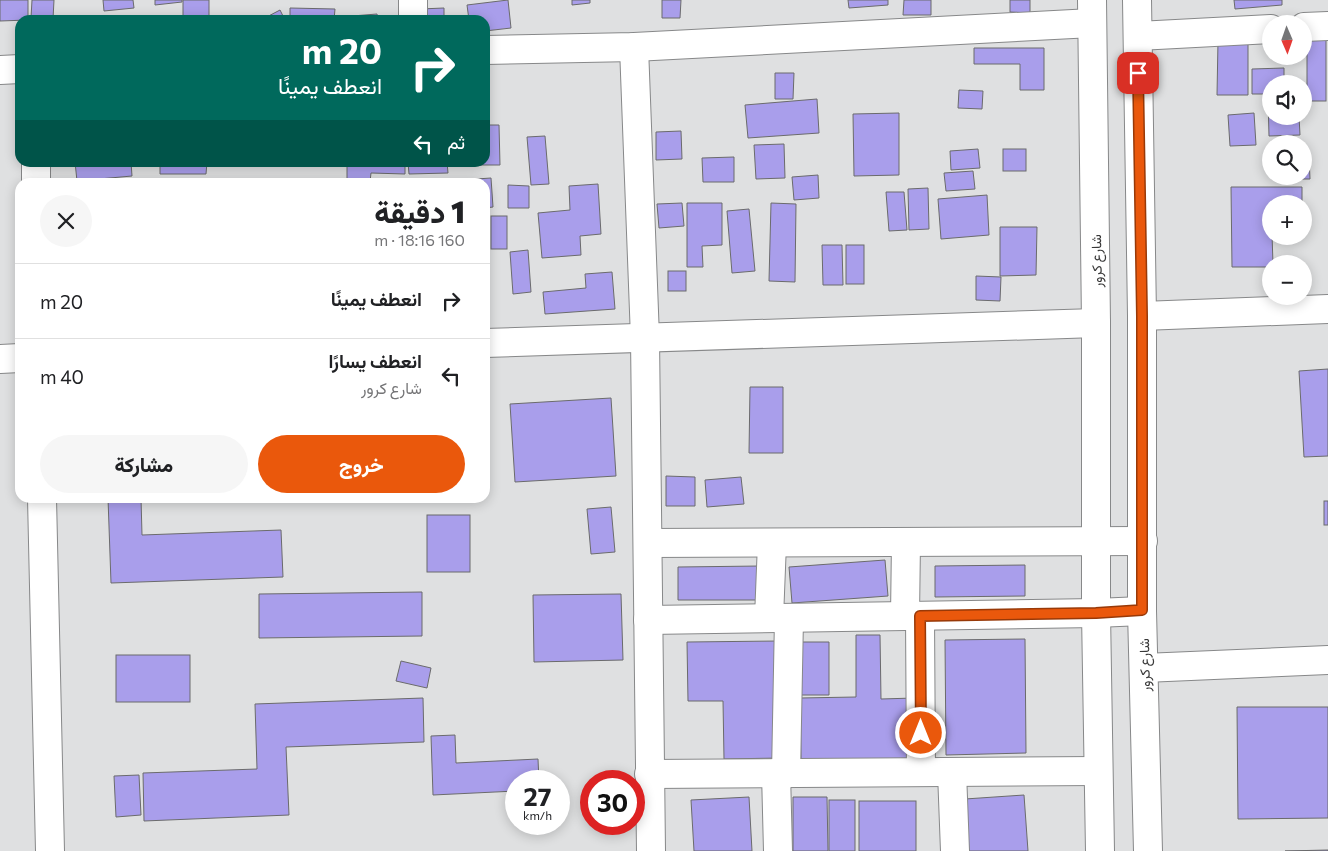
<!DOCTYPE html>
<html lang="ar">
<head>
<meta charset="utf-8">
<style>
  body { margin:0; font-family:Commissioner,Vazirmatn,sans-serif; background:#f6f6f6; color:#202124; direction:rtl; height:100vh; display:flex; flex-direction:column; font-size:19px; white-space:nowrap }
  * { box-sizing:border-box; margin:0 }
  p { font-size:16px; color:#757577 }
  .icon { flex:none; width:28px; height:28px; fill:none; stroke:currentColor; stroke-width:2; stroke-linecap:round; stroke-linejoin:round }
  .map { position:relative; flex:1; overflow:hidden; direction:ltr }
  .panel { position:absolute; left:15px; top:178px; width:475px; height:325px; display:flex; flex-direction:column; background:#fff; border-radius:15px; box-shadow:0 2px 12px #0003; direction:rtl }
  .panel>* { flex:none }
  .banner { position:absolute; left:15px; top:15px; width:475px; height:152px; border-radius:15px; box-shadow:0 2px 12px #0003; direction:rtl; background:#00695c; color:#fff; overflow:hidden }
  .needle { width:32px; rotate:178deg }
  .controls { position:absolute; left:1262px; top:15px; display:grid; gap:10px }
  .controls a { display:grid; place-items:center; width:50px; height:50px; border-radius:50%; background:#fff; box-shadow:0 2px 12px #0003; font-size:25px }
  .speed { position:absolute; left:505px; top:770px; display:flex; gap:10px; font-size:25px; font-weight:700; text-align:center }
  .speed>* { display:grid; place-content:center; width:65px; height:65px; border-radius:50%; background:#fff; box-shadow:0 2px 12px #0003; line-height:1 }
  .speed small { font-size:12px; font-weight:400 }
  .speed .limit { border:8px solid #d22; background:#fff; color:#111 }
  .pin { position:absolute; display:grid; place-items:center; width:42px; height:42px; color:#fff; margin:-21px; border-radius:10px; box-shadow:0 2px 8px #0006 }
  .me { position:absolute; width:55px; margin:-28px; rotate:0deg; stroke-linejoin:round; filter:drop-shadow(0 0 4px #0008) }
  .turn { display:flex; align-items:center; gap:18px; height:105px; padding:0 25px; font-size:22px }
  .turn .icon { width:65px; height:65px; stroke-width:2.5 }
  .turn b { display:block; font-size:35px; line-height:42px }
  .then { display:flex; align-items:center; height:48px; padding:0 25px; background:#0003; gap:10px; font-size:19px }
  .round { display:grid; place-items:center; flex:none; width:52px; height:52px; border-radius:26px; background:#f6f6f6 }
  .headline { display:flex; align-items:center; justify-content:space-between; height:85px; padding:0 25px }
  h1 { font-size:30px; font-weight:800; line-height:38px }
  .action { display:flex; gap:10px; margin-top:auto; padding:10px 25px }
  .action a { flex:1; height:58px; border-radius:30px; background:#ea580c; color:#fff; font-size:20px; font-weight:800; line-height:58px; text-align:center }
  .action a+a { background:#f6f6f6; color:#202124 }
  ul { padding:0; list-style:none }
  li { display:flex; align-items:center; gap:15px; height:75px; padding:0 25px; border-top:1px solid #e0e0e0 }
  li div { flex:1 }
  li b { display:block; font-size:19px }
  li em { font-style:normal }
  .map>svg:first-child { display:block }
  .building { fill:#a99eeb; stroke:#6b6b6c }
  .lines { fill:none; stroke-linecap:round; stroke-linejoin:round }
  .minor-casing { stroke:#878889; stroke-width:30 }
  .major-casing { stroke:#878889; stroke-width:30 }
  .minor { stroke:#fff; stroke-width:28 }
  .major { stroke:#fff; stroke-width:28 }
  .route-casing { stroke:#983908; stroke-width:12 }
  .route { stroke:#ea580c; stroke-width:9 }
  .labels { text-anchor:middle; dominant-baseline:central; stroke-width:5; stroke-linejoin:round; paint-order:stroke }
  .street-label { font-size:14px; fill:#393939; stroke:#fff }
</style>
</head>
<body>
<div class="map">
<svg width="1328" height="851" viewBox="0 0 1328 851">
  <rect width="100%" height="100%" fill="#dfe0e1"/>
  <g class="building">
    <polygon points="0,0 28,0 28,20 0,21"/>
    <polygon points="32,0 54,0 53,19 31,18"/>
    <polygon points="103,0 133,0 134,8 104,11"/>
    <polygon points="155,0 182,0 182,2 155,5"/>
    <rect x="183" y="0" width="26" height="20"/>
    <polygon points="508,0 511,28 485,31 485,20 469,20 467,5"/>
    <polygon points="572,0 590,0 590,3 572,5"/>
    <polygon points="662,0 681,0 680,18 662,18"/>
    <polygon points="848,0 888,0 888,5 849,8"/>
    <polygon points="904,0 931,0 931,15 903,15"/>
    <polygon points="1010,0 1030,0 1030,13 1010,12"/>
    <polygon points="1234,0 1282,0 1282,5 1235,9"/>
    <polygon points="290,8 335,9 334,20 290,20"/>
    <polygon points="444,8 444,20 420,20 420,9"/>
    <polygon points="280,10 285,20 261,20"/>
    <polygon points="377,14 378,20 340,20 340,17"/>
    <rect x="1307" y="37" width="19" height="64"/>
    <polygon points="1218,41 1248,41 1248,95 1217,95"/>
    <polygon points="974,48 1044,48 1044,90 1020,90 1020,64 974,64"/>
    <polygon points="1284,68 1284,84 1271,84 1271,94 1252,94 1252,69"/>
    <polygon points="775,73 794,73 793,99 775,99"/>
    <polygon points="959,90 983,91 982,109 958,108"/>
    <polygon points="1268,97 1271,97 1271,116 1299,116 1300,135 1269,136"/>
    <polygon points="817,99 819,133 748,138 745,105"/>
    <polygon points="899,113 899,175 854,176 853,114"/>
    <polygon points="1254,113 1256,145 1230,146 1228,115"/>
    <polygon points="485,125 499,125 500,165 455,165 455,162 485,162"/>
    <polygon points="681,131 682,159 656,160 656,132"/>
    <polygon points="545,136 549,184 531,185 527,137"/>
    <polygon points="784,144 785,178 756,179 754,145"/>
    <polygon points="978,149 980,168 951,170 950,151"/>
    <rect x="1003" y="149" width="23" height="22"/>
    <polygon points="1304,156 1309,156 1310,179 1275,179 1275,176 1304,176"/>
    <polygon points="734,157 734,182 703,182 702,158"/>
    <polygon points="75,162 131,162 132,176 77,181"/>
    <polygon points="160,162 207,162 206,174 160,174"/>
    <polygon points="347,162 405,162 405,174 371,173 370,182 347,182"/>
    <polygon points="408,162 447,162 448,173 409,174"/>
    <polygon points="973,171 975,189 946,191 944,173"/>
    <polygon points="818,175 819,198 794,200 792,177"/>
    <polygon points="491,178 493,207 485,208 485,182 448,182 447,181"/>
    <polygon points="598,184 601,234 580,236 581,255 542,258 538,213 570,210 569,186"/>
    <polygon points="508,185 529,186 529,208 508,208"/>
    <polygon points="1231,187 1302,187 1302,204 1271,204 1273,264 1271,264 1271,267 1232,267"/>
    <polygon points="928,188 929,229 909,230 908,189"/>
    <polygon points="886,192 904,192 907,230 889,231"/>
    <polygon points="987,195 989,235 941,239 938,199"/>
    <polygon points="682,203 684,226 659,228 657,204"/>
    <polygon points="687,203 722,203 722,245 702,246 703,267 687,267"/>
    <polygon points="771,203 796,204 795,282 769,281"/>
    <polygon points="749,209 755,271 732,273 727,211"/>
    <polygon points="485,211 489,253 485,253"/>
    <rect x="491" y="216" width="16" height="33"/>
    <polygon points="1000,227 1037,227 1036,275 1000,276"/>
    <polygon points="822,245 842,245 843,285 823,285"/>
    <rect x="846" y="245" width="18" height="39"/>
    <polygon points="528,250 531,292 513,294 510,252"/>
    <rect x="668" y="271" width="18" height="20"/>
    <polygon points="612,272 615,309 545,314 543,292 586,288 585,274"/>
    <polygon points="976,276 1001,277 1000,301 976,300"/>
    <polygon points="1328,369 1328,456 1304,457 1299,371"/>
    <polygon points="750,387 783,387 783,453 749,453"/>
    <polygon points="611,398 616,476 515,482 510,404"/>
    <polygon points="666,476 695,477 695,506 666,506"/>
    <polygon points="741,477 744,504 707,507 705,480"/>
    <polygon points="108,498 141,498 142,535 281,530 283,577 111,583"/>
    <rect x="1324" y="501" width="4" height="24"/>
    <polygon points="611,507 615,552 591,554 587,509"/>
    <rect x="427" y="515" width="43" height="57"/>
    <polygon points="885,560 888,596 792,603 789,567"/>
    <polygon points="1025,565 1025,596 935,597 935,566"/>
    <polygon points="760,566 760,600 678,600 678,567"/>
    <polygon points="422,592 422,636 259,638 259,594"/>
    <polygon points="621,594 623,660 534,662 533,595"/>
    <polygon points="856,635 880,635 881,699 914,698 915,759 801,760 800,698 856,697"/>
    <polygon points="1025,639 1026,753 946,755 945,640"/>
    <polygon points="779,641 781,758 724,759 723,701 688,701 687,642"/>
    <polygon points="800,642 829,642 829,695 801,695"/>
    <rect x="116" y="655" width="74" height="47"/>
    <polygon points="401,661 431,668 427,688 396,681"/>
    <polygon points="423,698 424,742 286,747 289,815 144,821 143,773 257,769 255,704"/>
    <polygon points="1237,707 1328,707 1328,818 1238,819"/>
    <polygon points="455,735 456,763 538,759 539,781 516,781 516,791 433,795 431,736"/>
    <polygon points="139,775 141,815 116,817 114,776"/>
    <polygon points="1024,795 1028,851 968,851 965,799"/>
    <polygon points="749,797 752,851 694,851 691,800"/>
    <polygon points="793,797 827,797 828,851 793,851"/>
    <rect x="829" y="800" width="26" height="51"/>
    <rect x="859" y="801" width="57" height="50"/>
    <polygon points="1328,850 1328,851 1285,851"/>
  </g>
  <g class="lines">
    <defs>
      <g id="minor">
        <polyline points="413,0 413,20"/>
        <polyline points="1304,27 1328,26"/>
        <polyline points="1138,36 1271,29"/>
        <polyline points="634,47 645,338 651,851"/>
        <polyline points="485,50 634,47 1092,23"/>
        <polyline points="0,70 20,69"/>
        <polyline points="36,162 36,182"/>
        <polyline points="1142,316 1328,309"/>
        <polyline points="485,343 1096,323"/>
        <polyline points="0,359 20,358"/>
        <polyline points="42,498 50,851"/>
        <polyline points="648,543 1143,541"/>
        <polyline points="905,616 906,542"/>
        <polyline points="920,616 921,772"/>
        <polyline points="769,618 772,543"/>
        <polyline points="648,620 1096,613 1142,611"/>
        <polyline points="1144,668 1328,660"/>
        <polyline points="952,772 955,851"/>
        <polyline points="776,773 778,851"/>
        <polyline points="649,774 1098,771"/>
        <polyline points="786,774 789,618"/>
      </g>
      <g id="major">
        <polyline points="1092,0 1096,323 1096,613 1100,851"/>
        <polyline points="1137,0 1142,316 1142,611 1148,851"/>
      </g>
    </defs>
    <use href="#minor" class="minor-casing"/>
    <use href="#major" class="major-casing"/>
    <use href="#minor" class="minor"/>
    <use href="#major" class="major"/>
  </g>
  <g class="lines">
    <defs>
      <polyline id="route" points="921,733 920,616 1096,613 1142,610 1142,316 1138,73"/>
    </defs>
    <use href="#route" class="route-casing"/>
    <use href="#route" class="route"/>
  </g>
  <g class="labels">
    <g class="street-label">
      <text transform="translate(1096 261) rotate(-91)">شارع كرور</text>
      <text transform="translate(1144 665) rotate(-91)">شارع كرور</text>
    </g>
  </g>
</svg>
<div class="controls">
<a><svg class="needle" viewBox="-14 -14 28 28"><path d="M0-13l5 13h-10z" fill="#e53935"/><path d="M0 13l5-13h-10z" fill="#757577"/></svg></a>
<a><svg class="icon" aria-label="sound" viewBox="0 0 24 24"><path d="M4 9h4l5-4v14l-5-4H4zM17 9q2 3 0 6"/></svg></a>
<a><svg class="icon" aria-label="search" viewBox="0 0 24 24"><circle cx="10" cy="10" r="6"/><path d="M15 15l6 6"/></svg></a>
<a>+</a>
<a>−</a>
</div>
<div class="speed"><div>27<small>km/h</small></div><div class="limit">30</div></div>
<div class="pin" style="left:1138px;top:73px;background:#d93025"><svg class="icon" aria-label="arrive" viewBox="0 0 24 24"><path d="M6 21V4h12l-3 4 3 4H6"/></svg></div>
<svg class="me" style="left:921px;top:733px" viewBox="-20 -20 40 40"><circle r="17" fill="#ea580c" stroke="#fff" stroke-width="3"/><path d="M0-11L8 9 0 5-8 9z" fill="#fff"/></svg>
<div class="banner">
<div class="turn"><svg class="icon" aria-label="right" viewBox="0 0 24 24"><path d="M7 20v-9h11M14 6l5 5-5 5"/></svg><div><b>20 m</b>انعطف يمينًا</div></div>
<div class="then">ثم<svg class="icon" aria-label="left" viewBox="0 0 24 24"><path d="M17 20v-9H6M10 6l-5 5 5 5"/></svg></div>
</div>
<section class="panel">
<div class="headline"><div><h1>1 دقيقة</h1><p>160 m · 18:16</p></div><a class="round"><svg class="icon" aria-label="close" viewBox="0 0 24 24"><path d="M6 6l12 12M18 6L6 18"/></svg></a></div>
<ul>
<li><svg class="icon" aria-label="right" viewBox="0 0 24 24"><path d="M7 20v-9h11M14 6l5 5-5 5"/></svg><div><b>انعطف يمينًا</b></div><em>20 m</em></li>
<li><svg class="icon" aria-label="left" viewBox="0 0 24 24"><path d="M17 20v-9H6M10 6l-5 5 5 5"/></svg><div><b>انعطف يسارًا</b><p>شارع كرور</p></div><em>40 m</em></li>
</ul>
<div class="action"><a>خروج</a><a>مشاركة</a></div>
</section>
</div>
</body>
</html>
